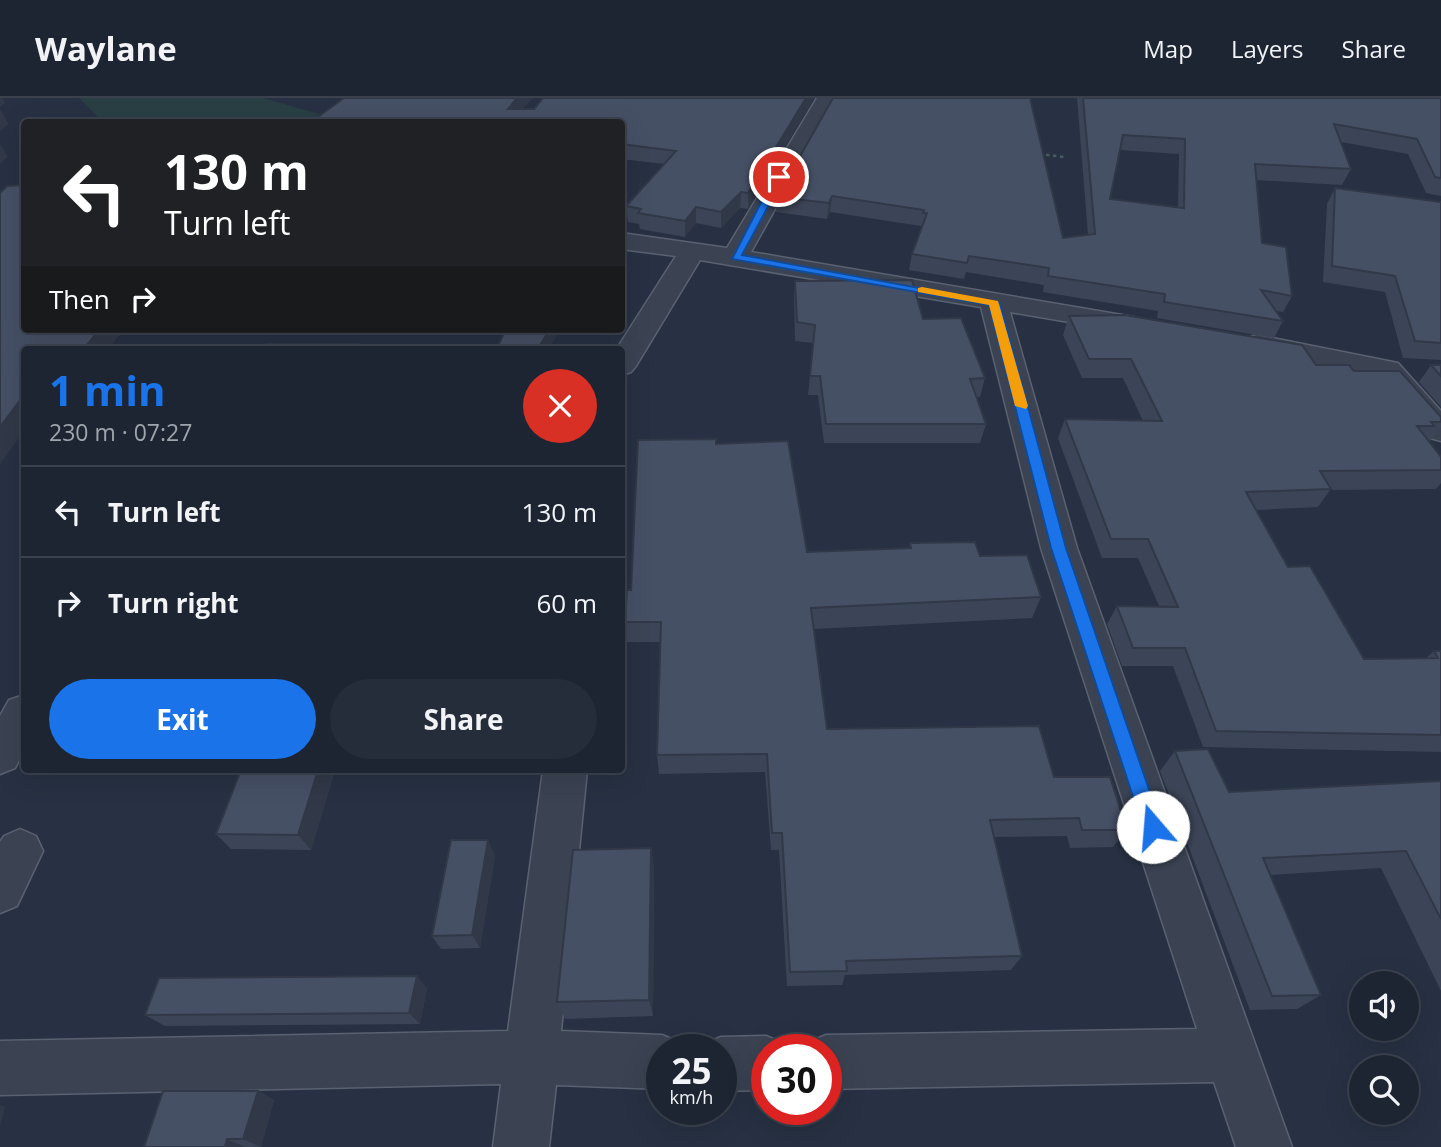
<!DOCTYPE html>
<html lang="en">
<head>
<meta charset="utf-8">
<style>
  body { margin:0; font-family:"Open Sans",sans-serif; background:#252d3a; color:#f1f3f6; height:100vh; display:flex; flex-direction:column; font-size:26px; white-space:nowrap }
  * { box-sizing:border-box; margin:0 }
  p { font-size:23px; color:#a0a5ac }
  .icon { flex:none; width:38px; height:38px; fill:none; stroke:currentColor; stroke-width:2; stroke-linecap:round; stroke-linejoin:round }
  .map { position:relative; flex:1; overflow:hidden }
  .sheet { position:absolute; left:21px; top:248px; width:604px; height:427px; display:flex; flex-direction:column; background:#1d2532; border-radius:7px; box-shadow:0 7px 28px #0002,0 0 0 2px #3b424d }
  .sheet>* { flex:none }
  .banner { position:absolute; left:21px; top:21px; width:604px; height:214px; border-radius:7px; box-shadow:0 7px 28px #0002,0 0 0 2px #3b424d; background:#202124; color:#fff; overflow:hidden }
  .controls { position:absolute; left:1349px; top:873px; display:grid; gap:14px }
  .controls a { display:grid; place-items:center; width:70px; height:70px; border-radius:50%; background:#1d2532; box-shadow:0 7px 28px #0002,0 0 0 2px #3b424d; font-size:35px }
  .speed { position:absolute; left:646px; top:936px; display:flex; gap:14px; font-size:35px; font-weight:700; text-align:center }
  .speed>* { display:grid; place-content:center; width:91px; height:91px; border-radius:50%; background:#1d2532; box-shadow:0 7px 28px #0002,0 0 0 2px #3b424d; line-height:1 }
  .speed small { font-size:18px; font-weight:400 }
  .speed .limit { border:10px solid #d22; background:#fff; color:#111 }
  .pin { position:absolute; display:grid; place-items:center; width:60px; height:60px; color:#fff; margin:-30px; border:4px solid #fff; border-radius:50%; box-shadow:0 2px 7px #0007 }
  .me { position:absolute; width:77px; margin:-38px; rotate:342deg; stroke-linejoin:round; filter:drop-shadow(0 0 5px #0008) }
  .turn { display:flex; align-items:center; gap:24px; height:147px; padding:0 28px; font-size:32px }
  .turn .icon { width:91px; height:91px; stroke-width:2.5 }
  .turn b { display:block; font-size:49px; line-height:60px }
  .then { display:flex; align-items:center; height:66px; padding:0 28px; background:#0003; gap:14px; font-size:26px }
  .round { display:grid; place-items:center; flex:none; width:74px; height:74px; border-radius:37px; background:#252d3a }
  .summary { display:flex; align-items:center; justify-content:space-between; height:119px; padding:0 28px }
  h1 { font-size:42px; font-weight:700; line-height:52px; color:#1a73e8 }
  .primary-button { display:flex; gap:14px; margin-top:auto; padding:14px 28px }
  .primary-button a { flex:1; height:80px; border-radius:42px; background:#1a73e8; color:#fff; font-size:28px; font-weight:700; line-height:80px; text-align:center }
  .primary-button a+a { background:#252d3a; color:#f1f3f6 }
  ul { padding:0; list-style:none }
  li { display:flex; align-items:center; gap:21px; height:91px; padding:0 28px; border-top:2px solid #3b424d }
  li div { flex:1 }
  li b { display:block; font-size:26px }
  li em { font-style:normal }
  header { display:flex; align-items:center; gap:42px; box-sizing:border-box; height:98px; padding:0 35px; background:#1d2532; border-bottom:2px solid #3b424d }
  header strong { font-size:33px }
  nav { display:flex; gap:38px; margin-inline-start:auto; font-size:24px }
  .map>svg:first-child { display:block }
  .green { fill:#293f44 }
  .lines { fill:none; stroke-linecap:round; stroke-linejoin:round }
  .minor-casing { stroke:#5a6170; stroke-width:3 }
  .path { stroke:#475c61; stroke-width:2.5; stroke-dasharray:3.5 3.5; stroke-linecap:butt }
  .minor { fill:#3b4353; fill-rule:evenodd }
  .wall { fill:#3c4557; fill-rule:evenodd }
  .shaded-wall { fill:#313847 }
  .building { fill:#465065; stroke:#313847; stroke-width:2; fill-rule:evenodd }
  .route { fill:#1a73e8; stroke:#114b97; stroke-width:2 }
  .slow { fill:#f59e0b }
</style>
</head>
<body>
<header>
<strong>Waylane</strong>
<nav><a>Map</a><a>Layers</a><a>Share</a></nav>
</header>
<div class="map">
<svg width="1441" height="1049" viewBox="0 0 1441 1049">
  <rect width="100%" height="100%" fill="#273143"/>
  <polygon class="green" points="79,0 263,0 347,24 103,24"/>
  <g class="lines">
    <defs>
      <g id="minor">
        <polygon points="817,0 837,0 751,154 1128,218 1138,220 1142,226 1138,232 1128,234 1010,214 1077,450 1292,1049 1236,1049 1214,984 826,991 826,952 804,952 807,945 826,937 1197,931 1041,450 981,209 700,162 636,268 631,274 621,277 621,252 616,252 676,158 621,151 621,135 727,150"/>
        <polygon points="1257,237 1398,265 1441,313 1441,343 1430,340 1378,278 1247,252 1243,246 1247,240"/>
        <polygon points="24,597 24,653 15,670 0,676 0,618 9,602"/>
        <polygon points="543,672 587,672 561,933 662,937 681,945 684,952 662,952 662,991 556,987 549,1049 493,1049 501,986 0,997 0,943 508,933"/>
        <polygon points="20,731 36,738 43,753 17,808 0,815 0,744 4,738"/>
        <polygon points="766,938 785,946 788,952 766,952 766,992 721,993 721,952 700,952 702,947 721,939"/>
      </g>
    </defs>
    <use href="#minor" class="minor-casing"/>
    <polyline class="path" points="1039,56 1064,59"/>
    <use href="#minor" class="minor"/>
  </g>
  <g class="wall">
    <polygon points="543,0 814,0 748,111 740,110 721,130 696,125 685,139 640,131 639,126 628,124 626,108 664,66 621,61 621,24 523,11 534,11"/>
    <path d="M 833,0 L 1063,140 L 1088,137 L 1077,0 L 1441,0 L 1441,98 L 1426,95 L 1408,56 L 1341,44 L 1351,71 L 1342,87 L 1256,82 L 1262,145 L 1292,198 L 1283,214 L 1276,213 L 1283,223 L 1274,240 L 1157,220 L 1158,213 L 1043,194 L 1044,187 L 966,174 L 964,181 L 909,172 L 912,156 L 921,131 L 921,128 L 830,114 L 827,121 L 776,114 L 777,99 ZM 1120,52 L 1179,56 L 1178,109 L 1110,101 Z"/>
    <polygon points="1335,90 1441,104 1441,262 1403,260 1385,194 1323,184 1327,106"/>
    <polygon points="795,183 923,221 985,280 980,299 976,299 986,326 980,345 824,345 818,297 808,297 813,245 795,243 794,201"/>
    <polygon points="1069,218 1316,267 1354,273 1441,319 1441,329 1430,343 1428,343 1441,359 1441,385 1436,391 1330,392 1318,409 1256,412 1288,469 1364,561 1426,560 1434,553 1441,553 1441,654 1203,649 1173,568 1122,568 1107,526 1117,508 1159,508 1138,460 1102,460 1058,340 1065,321 1143,323 1123,280 1082,280 1063,237"/>
    <polygon points="1431,267 1441,267 1441,309 1419,284"/>
    <polygon points="716,346 807,454 909,450 910,445 980,458 1041,499 1032,520 814,531 827,631 1054,679 1127,732 1113,749 1070,750 1067,738 994,739 1022,858 1011,872 845,877 842,887 787,888 779,752 771,752 765,674 659,676 657,657 660,544 627,544 625,524 631,492"/>
    <polygon points="1175,653 1229,694 1441,683 1441,893 1381,770 1269,777 1321,897 1297,911 1250,912 1160,673"/>
    <polygon points="335,672 311,752 231,751 216,736"/>
    <polygon points="651,750 654,771 653,918 565,921 557,904"/>
    <polygon points="495,757 480,850 441,851 432,838"/>
    <polygon points="427,890 420,926 165,928 145,917"/>
    <polygon points="258,993 274,1002 261,1049 144,1049"/>
  </g>
  <g class="shaded-wall">
    <polygon points="0,0 2,0 5,5 0,9"/>
    <polygon points="517,0 533,0 511,24 508,11"/>
    <polygon points="806,0 814,0 748,111 748,95"/>
    <polygon points="0,11 9,26 0,33"/>
    <polygon points="0,46 8,59 0,66"/>
    <polygon points="741,94 740,110 721,130 721,114"/>
    <polygon points="832,98 830,114 827,121 829,105"/>
    <polygon points="696,109 696,125 685,139 685,123"/>
    <polygon points="100,231 124,231 108,252 83,252"/>
    <polygon points="550,231 561,231 548,252 537,252"/>
    <polygon points="24,297 24,333 0,366 0,329"/>
    <polygon points="318,672 335,672 311,752 298,737"/>
    <polygon points="488,742 495,757 480,850 472,837"/>
    <polygon points="651,750 654,771 653,918 649,902"/>
    <polygon points="417,878 427,890 420,926 409,915"/>
    <polygon points="258,993 274,1002 261,1049 243,1041"/>
    <polygon points="0,1007 5,1009 0,1028"/>
    <polygon points="227,1041 245,1049 225,1049"/>
  </g>
  <g class="building">
    <polygon points="344,0 517,0 508,11 534,11 543,0 806,0 748,95 741,94 721,114 696,109 685,123 638,115 641,111 626,108 676,53 621,46 621,24 311,24"/>
    <path d="M 833,0 L 1030,0 L 1063,140 L 1095,136 L 1083,0 L 1441,0 L 1441,80 L 1435,79 L 1417,41 L 1334,26 L 1351,71 L 1255,66 L 1262,145 L 1286,149 L 1292,198 L 1261,192 L 1283,223 L 1164,204 L 1165,196 L 1048,178 L 1049,170 L 969,158 L 967,165 L 912,156 L 927,115 L 923,115 L 924,112 L 832,98 L 829,105 L 777,99 ZM 1123,37 L 1185,41 L 1184,110 L 1110,101 Z"/>
    <polygon points="24,87 24,231 100,231 83,252 24,252 24,297 0,329 0,95 7,88"/>
    <polygon points="1335,90 1441,104 1441,245 1415,243 1395,178 1332,168"/>
    <polygon points="912,182 923,221 961,220 985,280 970,281 986,326 826,326 820,278 810,278 815,227 797,224 795,183"/>
    <polygon points="1125,217 1302,247 1316,267 1349,267 1354,273 1400,273 1441,319 1441,324 1431,324 1434,328 1417,328 1441,359 1441,372 1320,373 1331,391 1246,394 1288,469 1310,468 1364,561 1438,560 1434,553 1441,553 1441,637 1216,633 1185,550 1133,550 1117,508 1178,509 1148,441 1111,441 1065,321 1162,323 1131,261 1089,261 1069,218"/>
    <polygon points="506,231 550,231 537,252 496,252"/>
    <polygon points="266,246 360,246 358,252 263,252"/>
    <polygon points="1431,267 1441,267 1441,278"/>
    <polygon points="716,341 716,346 788,343 807,454 911,450 910,445 975,444 980,458 1027,457 1041,499 811,510 827,631 1039,628 1054,679 1110,679 1127,732 1082,732 1079,720 990,722 1022,858 846,863 847,873 790,874 782,735 772,735 767,656 657,657 661,524 625,524 627,492 631,492 638,342"/>
    <polygon points="1208,651 1229,694 1441,683 1441,821 1406,753 1263,760 1321,897 1272,898 1175,653"/>
    <polygon points="241,672 318,672 298,737 216,736"/>
    <polygon points="451,742 488,742 472,837 432,838"/>
    <polygon points="651,750 649,902 557,904 573,752"/>
    <polygon points="417,878 409,915 145,917 159,880"/>
    <polygon points="163,993 258,993 243,1041 227,1041 225,1049 144,1049"/>
  </g>
  <polygon class="route" points="779,76 784,79 742,157 1000,205 1066,450 1162,729 1160,735 1153,738 1146,735 1143,729 1051,450 989,207 732,161 774,79"/>
  <polygon class="slow" points="922,189 998,203 1028,308 1026,311 1015,308 989,207 918,194 918,190"/>
</svg>
<div class="controls">
<a><svg class="icon" aria-label="sound" viewBox="0 0 24 24"><path d="M4 9h4l5-4v14l-5-4H4zM17 9q2 3 0 6"/></svg></a>
<a><svg class="icon" aria-label="search" viewBox="0 0 24 24"><circle cx="10" cy="10" r="6"/><path d="M15 15l6 6"/></svg></a>
</div>
<div class="speed"><div>25<small>km/h</small></div><div class="limit">30</div></div>
<div class="pin" style="left:779px;top:79px;background:#d93025"><svg class="icon" aria-label="arrive" viewBox="0 0 24 24"><path d="M6 21V4h12l-3 4 3 4H6"/></svg></div>
<svg class="me" style="left:1153px;top:729px" viewBox="-20 -20 40 40"><circle r="19" fill="#fff"/><path d="M0-13L10 11 0 6-10 11z" fill="#1a73e8"/></svg>
<div class="banner">
<div class="turn"><svg class="icon" aria-label="left" viewBox="0 0 24 24"><path d="M17 20v-9H6M10 6l-5 5 5 5"/></svg><div><b>130 m</b>Turn left</div></div>
<div class="then">Then<svg class="icon" aria-label="right" viewBox="0 0 24 24"><path d="M7 20v-9h11M14 6l5 5-5 5"/></svg></div>
</div>
<section class="sheet">
<div class="summary"><div><h1>1 min</h1><p>230 m · 07:27</p></div><a class="round" style="background:#d93025;color:#fff"><svg class="icon" aria-label="close" viewBox="0 0 24 24"><path d="M6 6l12 12M18 6L6 18"/></svg></a></div>
<ul>
<li><svg class="icon" aria-label="left" viewBox="0 0 24 24"><path d="M17 20v-9H6M10 6l-5 5 5 5"/></svg><div><b>Turn left</b></div><em>130 m</em></li>
<li><svg class="icon" aria-label="right" viewBox="0 0 24 24"><path d="M7 20v-9h11M14 6l5 5-5 5"/></svg><div><b>Turn right</b></div><em>60 m</em></li>
</ul>
<div class="primary-button"><a>Exit</a><a>Share</a></div>
</section>
</div>
</body>
</html>
